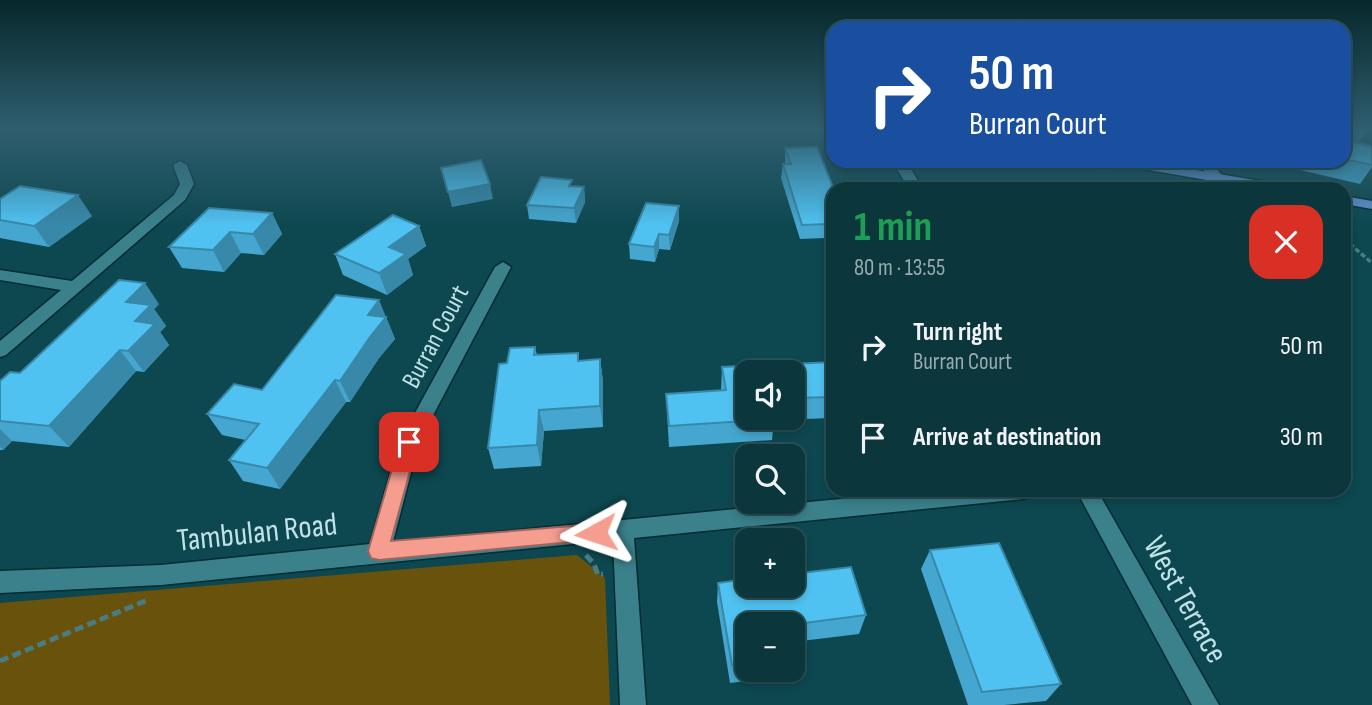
<!DOCTYPE html>
<html lang="en">
<head>
<meta charset="utf-8">
<style>
  body { margin:0; font-family:"Sofia Sans Condensed",sans-serif; background:#133e43; color:#f1f3f6; height:100vh; display:flex; flex-direction:column; font-size:26px; white-space:nowrap }
  * { box-sizing:border-box; margin:0 }
  p { font-size:23px; color:#99abaf }
  .icon { flex:none; width:38px; height:38px; fill:none; stroke:currentColor; stroke-width:2; stroke-linecap:round; stroke-linejoin:round }
  .map { position:relative; flex:1; overflow:hidden }
  .details { position:absolute; left:826px; top:182px; width:525px; height:315px; display:flex; flex-direction:column; background:#0a363c; border-radius:21px; box-shadow:0 4px 10px #0003,0 0 0 2px #2a5056 }
  .details>* { flex:none }
  .top-card { position:absolute; left:826px; top:21px; width:525px; height:147px; border-radius:21px; box-shadow:0 4px 10px #0003,0 0 0 2px #2a5056; background:#1a4fa0; color:#fff; overflow:hidden }
  .fabs { position:absolute; left:735px; top:360px; display:grid; gap:14px }
  .fabs a { display:grid; place-items:center; width:70px; height:70px; border-radius:14px; background:#0a363c; box-shadow:0 4px 10px #0003,0 0 0 2px #2a5056; font-size:35px }
  .pin { position:absolute; display:grid; place-items:center; width:60px; height:60px; color:#fff; margin:-30px; border-radius:14px; box-shadow:0 4px 10px #0006 }
  .me { position:absolute; width:77px; margin:-38px; rotate:265deg; stroke-linejoin:round; filter:drop-shadow(0 0 5px #0008) }
  .turn { display:flex; align-items:center; gap:24px; height:147px; padding:0 28px; font-size:32px }
  .turn .icon { width:91px; height:91px; stroke-width:2.5 }
  .turn b { display:block; font-size:49px; line-height:60px }
  .round { display:grid; place-items:center; flex:none; width:74px; height:74px; border-radius:21px; background:#133e43 }
  .head { display:flex; align-items:center; justify-content:space-between; height:119px; padding:0 28px }
  h1 { font-size:42px; font-weight:700; line-height:52px; color:#1e9e55 }
  ul { padding:0; list-style:none }
  li { display:flex; align-items:center; gap:21px; height:91px; padding:0 28px }
  li div { flex:1 }
  li b { display:block; font-size:26px }
  li em { font-style:normal }
  .map>svg:first-child { display:block }
  .green { fill:#69520b }
  .lines { fill:none; stroke-linecap:round; stroke-linejoin:round }
  .street-casing { stroke:#032c32; stroke-width:3 }
  .secondary-casing { stroke:#032c32; stroke-width:3 }
  .primary-casing { stroke:#032c32; stroke-width:3 }
  .path-far1 { stroke:#497c83; stroke-width:3.5; stroke-dasharray:5 2.5; stroke-linecap:butt }
  .path { stroke:#497c83; stroke-width:5; stroke-dasharray:9 4.5; stroke-linecap:butt }
  .street { fill:#3a818c; fill-rule:evenodd }
  .secondary { fill:#4d87ac; fill-rule:evenodd }
  .primary { fill:#5f8ecc; fill-rule:evenodd }
  .wall { fill:#45a7d0; fill-rule:evenodd }
  .shaded-wall { fill:#3888a9 }
  .building { fill:#50c2f2; stroke:#3888a9; stroke-width:2 }
  .route { fill:#f59d8f; stroke:#9f665d; stroke-width:2 }
  .labels { text-anchor:middle; dominant-baseline:central; stroke-width:7; stroke-linejoin:round; paint-order:stroke }
  .street-label { font-size:26px; fill:#bfe1e7; stroke:#0d4850 }
  .near-street-label { font-size:32px; fill:#bfe1e7; stroke:#0d4850 }
</style>
</head>
<body>
<div class="map">
<svg width="1372" height="705" viewBox="0 0 1372 705">
  <rect width="100%" height="100%" fill="#0d4850"/>
  <polygon class="green" points="577,555 605,578 610,705 0,705 0,603"/>
  <g class="lines">
    <defs>
      <g id="street">
        <polygon points="180,161 187,165 194,184 185,200 6,355 0,357 0,341 61,290 0,280 0,270 72,281 174,195 180,184 173,165"/>
        <polygon points="892,161 906,161 923,189 909,189"/>
        <polygon points="503,262 511,267 419,442 393,542 934,490 1033,490 1030,496 1023,499 634,538 646,705 620,705 613,540 161,585 0,593 0,571 161,565 370,544 399,442 495,267"/>
        <polygon points="1076,490 1097,490 1219,705 1192,705"/>
      </g>
      <g id="secondary">
        <polygon points="1164,161 1180,161 1168,171 1158,171 1156,168"/>
        <polygon points="1197,161 1211,161 1223,177 1221,180 1211,180"/>
      </g>
      <g id="primary">
        <polygon points="1113,161 1143,161 1283,185 1290,189 1259,189 1120,165"/>
        <polygon points="1344,196 1372,201 1372,209 1344,204"/>
      </g>
    </defs>
    <use href="#street" class="street-casing"/>
    <use href="#secondary" class="secondary-casing"/>
    <use href="#primary" class="primary-casing"/>
    <g class="path-far1">
      <polyline points="1056,161 1106,169"/>
      <polyline points="1344,239 1372,263"/>
    </g>
    <g class="path">
      <polyline points="586,555 594,564 598,575 603,574"/>
      <polyline points="0,661 150,599"/>
    </g>
    <use href="#street" class="street"/>
    <use href="#secondary" class="secondary"/>
    <use href="#primary" class="primary"/>
  </g>
  <g class="wall">
    <polygon points="1344,128 1372,128 1356,143 1372,146 1372,167 1360,184 1275,164 1275,161 1344,161"/>
    <polygon points="785,148 833,189 833,256 826,238 800,239 781,178 783,164 785,164"/>
    <polygon points="584,187 585,202 576,223 529,219 527,205"/>
    <polygon points="0,199 92,216 49,247 0,238"/>
    <polygon points="272,213 282,234 264,255 241,253 224,272 182,268 169,247"/>
    <polygon points="679,221 670,250 659,249 655,262 630,259 629,244"/>
    <polygon points="419,226 426,246 408,259 413,275 387,295 343,275 335,254"/>
    <polygon points="159,304 154,309 166,326 160,332 169,345 144,372 136,371 69,447 12,441 3,450 0,450 0,381 20,373"/>
    <polygon points="385,317 386,317 395,339 379,358 350,402 346,402 280,489 243,481 229,460 245,440 222,435 207,414 262,390"/>
    <polygon points="535,347 537,355 579,361 600,359 603,381 603,427 544,431 541,466 494,469 488,448 507,363"/>
    <path d="M 833,362 L 833,418 L 774,420 L 772,440 L 669,447 L 666,394 L 721,391 L 722,367 ZM 793,373 L 793,418 L 747,418 Z"/>
    <polygon points="930,550 1061,684 1046,701 1004,705 968,705 921,569"/>
    <polygon points="718,583 866,615 859,634 793,642 793,625 747,625 747,670 778,670 777,677 730,683 717,602"/>
  </g>
  <g class="shaded-wall">
    <polygon points="1365,128 1372,128 1344,154 1350,141"/>
    <polygon points="490,184 493,199 452,207 448,192"/>
    <polygon points="584,187 585,202 576,223 574,208"/>
    <polygon points="78,195 92,216 49,247 34,226"/>
    <polygon points="679,206 679,221 670,250 669,235"/>
    <polygon points="272,213 282,234 264,255 253,234"/>
    <polygon points="419,226 426,246 408,259 413,275 387,295 379,273 389,247"/>
    <polygon points="230,232 241,253 224,272 213,250"/>
    <polygon points="659,234 659,249 655,262 654,247"/>
    <polygon points="145,283 159,304 154,309 166,326 160,332 169,345 144,372 128,351 135,321 126,302"/>
    <polygon points="379,300 395,339 379,358 350,402 340,381 368,315"/>
    <polygon points="120,350 136,371 69,447 49,426"/>
    <polygon points="600,359 603,381 603,427 600,406"/>
    <polygon points="335,380 346,402 280,489 267,468"/>
    <polygon points="539,410 544,431 541,466 537,445"/>
    <polygon points="0,429 12,441 3,450 0,447"/>
  </g>
  <g class="building">
    <polygon points="1344,128 1365,128 1350,141 1372,146 1372,165 1344,159"/>
    <polygon points="817,147 833,187 844,186 845,189 833,189 833,236 828,224 802,225 783,164 791,164 785,148"/>
    <polygon points="481,160 490,184 448,192 441,168"/>
    <polygon points="541,177 572,180 569,186 584,187 574,208 527,205"/>
    <polygon points="20,186 78,195 34,226 0,220 0,199"/>
    <polygon points="646,203 679,206 669,235 659,234 654,247 629,244"/>
    <polygon points="209,208 272,213 253,234 230,232 213,250 169,247"/>
    <polygon points="393,215 419,226 389,247 406,254 379,273 335,254"/>
    <polygon points="119,280 145,283 126,302 151,305 135,321 155,324 128,351 120,350 49,426 0,421 0,381 10,372 20,373"/>
    <polygon points="336,295 379,300 368,315 386,317 370,337 340,381 335,380 267,468 229,460 259,424 207,414 234,384 262,390"/>
    <polygon points="535,347 534,355 578,353 578,361 600,359 600,406 539,410 537,445 488,448 499,364 507,363 510,348"/>
    <polygon points="833,362 833,397 793,398 793,373 747,373 747,418 774,419 669,426 666,394 726,390 722,367"/>
    <polygon points="999,543 1061,684 982,692 930,550"/>
    <polygon points="851,567 866,615 789,625 747,625 747,663 732,665 718,583 747,579 747,586 793,586 793,574"/>
  </g>
  <linearGradient id="sky" x2="0" y2="1"><stop stop-color="#07282c"/><stop offset="0.57" stop-color="#2f5e6f"/><stop offset="1" stop-color="#2f5e6f" stop-opacity="0"/></linearGradient>
  <rect width="1372" height="226" fill="url(#sky)"/>
  <polygon class="route" points="409,435 416,437 418,442 391,541 596,524 603,526 606,533 603,539 379,560 371,558 368,551 400,442 403,437"/>
  <g class="labels">
    <g class="street-label">
      <text transform="translate(436 337) rotate(-62)">Burran Court</text>
    </g>
    <g class="near-street-label">
      <text transform="translate(257 533) rotate(-6)">Tambulan Road</text>
      <text transform="translate(1185 600) rotate(61)">West Terrace</text>
    </g>
  </g>
</svg>
<div class="fabs">
<a><svg class="icon" aria-label="sound" viewBox="0 0 24 24"><path d="M4 9h4l5-4v14l-5-4H4zM17 9q2 3 0 6"/></svg></a>
<a><svg class="icon" aria-label="search" viewBox="0 0 24 24"><circle cx="10" cy="10" r="6"/><path d="M15 15l6 6"/></svg></a>
<a>+</a>
<a>−</a>
</div>
<div class="pin" style="left:409px;top:442px;background:#d93025"><svg class="icon" aria-label="arrive" viewBox="0 0 24 24"><path d="M6 21V4h12l-3 4 3 4H6"/></svg></div>
<svg class="me" style="left:596px;top:533px" viewBox="-20 -20 40 40"><path d="M0-17L14 15 0 8-14 15z" fill="#f59d8f" stroke="#fff" stroke-width="4"/></svg>
<div class="top-card">
<div class="turn"><svg class="icon" aria-label="right" viewBox="0 0 24 24"><path d="M7 20v-9h11M14 6l5 5-5 5"/></svg><div><b>50 m</b>Burran Court</div></div>
</div>
<section class="details">
<div class="head"><div><h1>1 min</h1><p>80 m · 13:55</p></div><a class="round" style="background:#d93025;color:#fff"><svg class="icon" aria-label="close" viewBox="0 0 24 24"><path d="M6 6l12 12M18 6L6 18"/></svg></a></div>
<ul>
<li><svg class="icon" aria-label="right" viewBox="0 0 24 24"><path d="M7 20v-9h11M14 6l5 5-5 5"/></svg><div><b>Turn right</b><p>Burran Court</p></div><em>50 m</em></li>
<li><svg class="icon" aria-label="arrive" viewBox="0 0 24 24"><path d="M6 21V4h12l-3 4 3 4H6"/></svg><div><b>Arrive at destination</b></div><em>30 m</em></li>
</ul>
</section>
</div>
</body>
</html>
